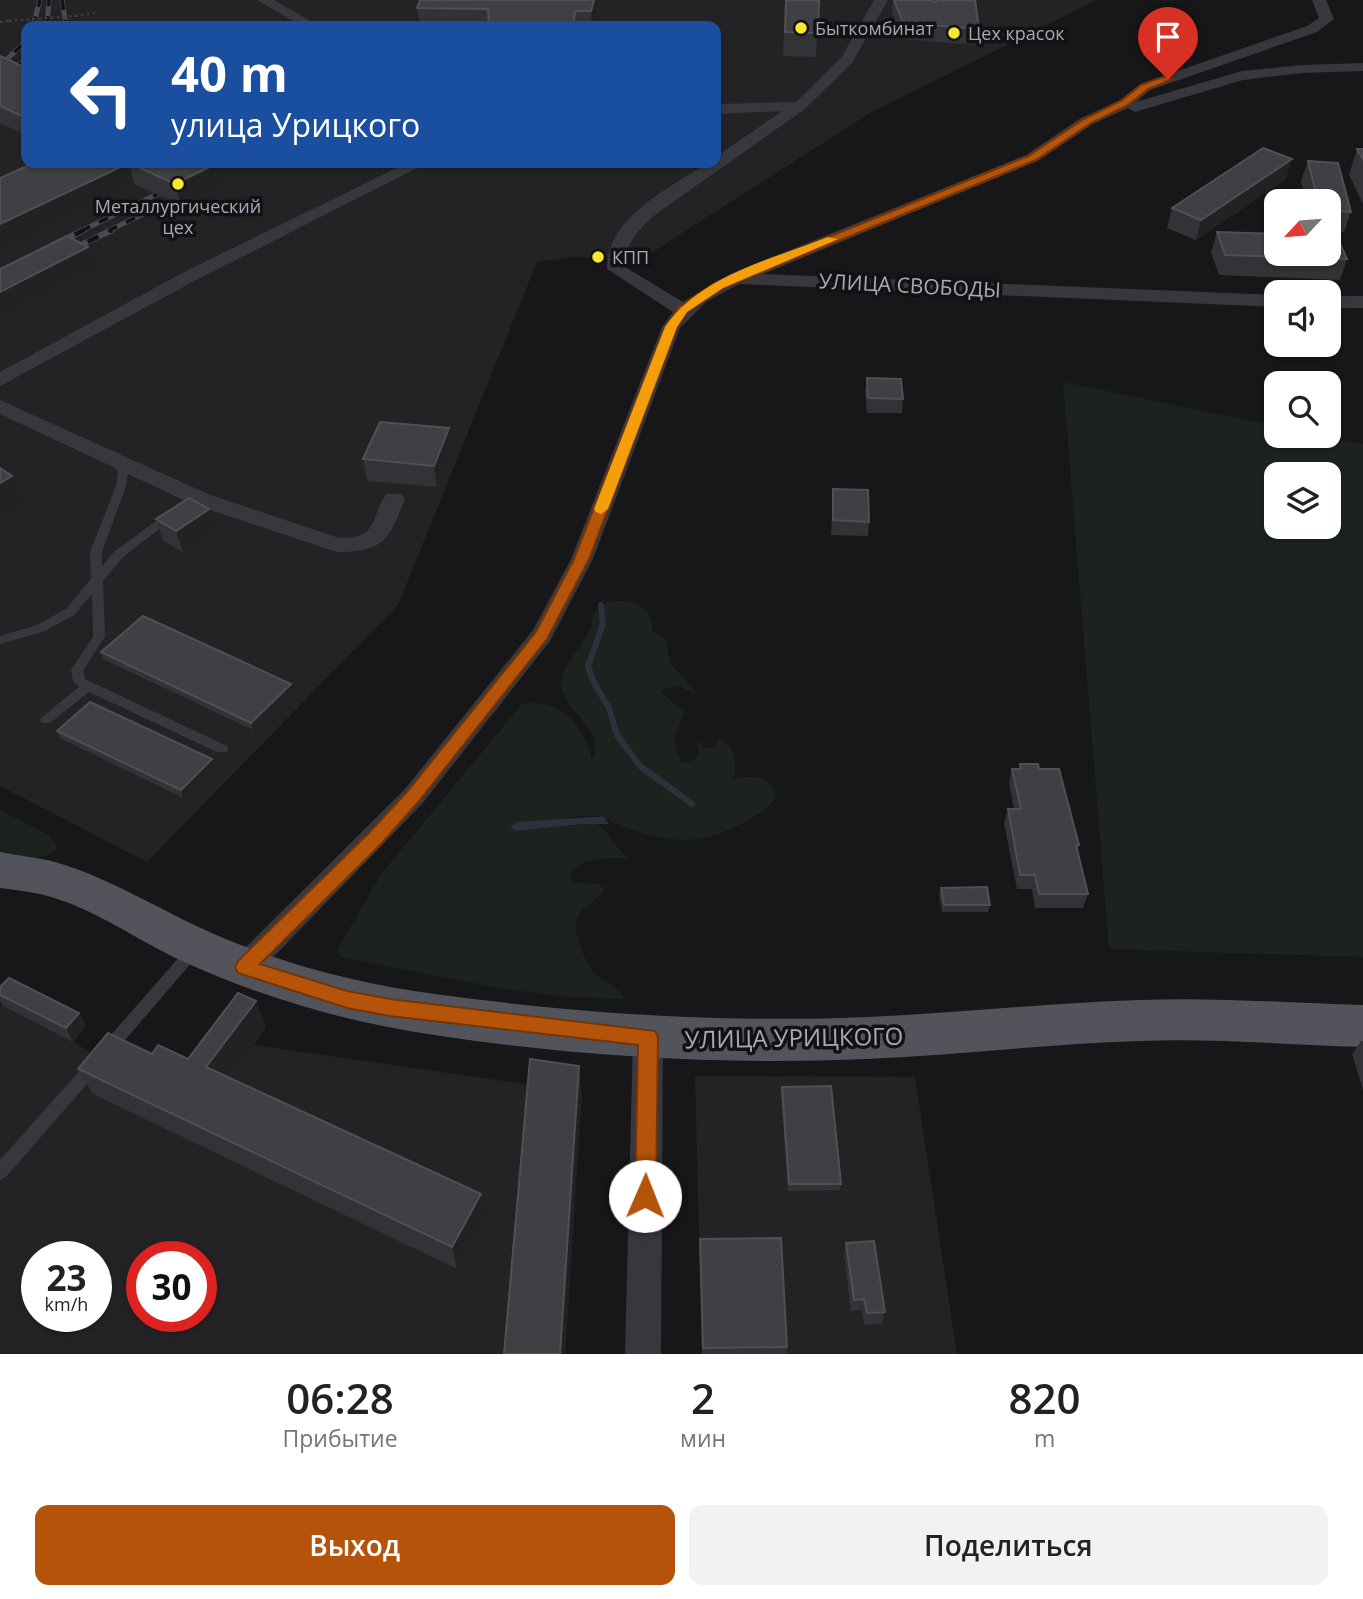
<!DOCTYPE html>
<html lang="ru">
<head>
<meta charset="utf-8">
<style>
  body { margin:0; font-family:"Open Sans",sans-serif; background:#f2f2f2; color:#222; height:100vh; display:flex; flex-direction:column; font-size:26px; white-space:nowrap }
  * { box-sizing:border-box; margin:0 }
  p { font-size:23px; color:#767676 }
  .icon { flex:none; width:38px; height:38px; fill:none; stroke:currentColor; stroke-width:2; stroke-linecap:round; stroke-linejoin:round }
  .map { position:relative; height:1354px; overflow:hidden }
  .details { display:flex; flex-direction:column; background:#fff; flex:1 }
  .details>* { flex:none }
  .banner { position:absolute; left:21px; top:21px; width:700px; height:147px; border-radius:14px; box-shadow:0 2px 5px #0004; background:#1a4fa0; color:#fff; overflow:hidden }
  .needle { width:46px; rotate:244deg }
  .buttons { position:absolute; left:1264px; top:189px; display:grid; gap:14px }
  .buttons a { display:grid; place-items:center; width:77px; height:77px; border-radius:14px; background:#fff; box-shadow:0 2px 5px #0004; font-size:35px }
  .speed { position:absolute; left:21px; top:1241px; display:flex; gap:14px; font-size:35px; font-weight:700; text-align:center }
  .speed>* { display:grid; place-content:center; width:91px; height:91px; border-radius:50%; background:#fff; box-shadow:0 2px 5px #0004; line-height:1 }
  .speed small { font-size:18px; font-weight:400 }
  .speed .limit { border:10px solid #d22; background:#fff; color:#111 }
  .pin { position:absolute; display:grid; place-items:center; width:60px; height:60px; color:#fff; margin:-72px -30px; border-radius:50% 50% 50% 0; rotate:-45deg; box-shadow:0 0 7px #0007 }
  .pin .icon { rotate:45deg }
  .me { position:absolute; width:77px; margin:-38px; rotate:1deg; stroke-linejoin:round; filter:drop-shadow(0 0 5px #0008) }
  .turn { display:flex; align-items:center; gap:24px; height:147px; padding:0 35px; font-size:32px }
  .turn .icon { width:91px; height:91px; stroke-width:2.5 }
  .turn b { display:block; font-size:49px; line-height:60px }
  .eta { display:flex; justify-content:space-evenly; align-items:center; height:119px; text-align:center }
  .eta b { font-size:42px; font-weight:600; line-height:49px }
  .primary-button { display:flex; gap:14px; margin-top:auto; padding:14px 35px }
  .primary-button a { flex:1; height:80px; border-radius:14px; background:#b45309; color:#fff; font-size:28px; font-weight:600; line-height:80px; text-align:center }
  .primary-button a+a { background:#f2f2f2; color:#222 }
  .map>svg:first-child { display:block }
  .built { fill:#232225; fill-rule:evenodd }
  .green { fill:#1c231f; fill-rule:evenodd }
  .water { fill:#2c313c }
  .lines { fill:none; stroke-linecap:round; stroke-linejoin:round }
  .stream { stroke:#2c313c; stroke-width:6 }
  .path { stroke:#3d3d44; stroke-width:2.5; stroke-dasharray:2.5 3.5; stroke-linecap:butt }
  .lane { fill:#38373d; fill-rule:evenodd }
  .street { fill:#38373d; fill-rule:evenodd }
  .primary { fill:#53535c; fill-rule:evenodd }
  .rail-far1-casing { stroke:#4a4a52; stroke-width:5 }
  .rail-casing { stroke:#4a4a52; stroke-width:6 }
  .rail-far1 { stroke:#121113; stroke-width:3.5; stroke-dasharray:10; stroke-linecap:butt }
  .rail { stroke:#121113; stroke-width:4.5; stroke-dasharray:12; stroke-linecap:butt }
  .path-bridge { stroke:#3d3d44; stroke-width:2.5; stroke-dasharray:2.5 3.5; stroke-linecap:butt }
  .wall { fill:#333236 }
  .shaded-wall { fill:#222124 }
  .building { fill:#3f3f44; stroke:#504f56; stroke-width:2 }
  .route { fill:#b45309; stroke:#753606; stroke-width:2 }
  .slow { fill:#f59e0b }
  .poi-dot { fill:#f7e82f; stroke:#121113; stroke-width:2.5 }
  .labels { text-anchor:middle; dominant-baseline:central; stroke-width:7; stroke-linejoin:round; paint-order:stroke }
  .far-poi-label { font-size:18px; fill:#a8a8b8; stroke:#121113; text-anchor:start }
  .street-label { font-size:21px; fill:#a8a8b8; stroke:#121113 }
  .near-street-label { font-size:24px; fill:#a8a8b8; stroke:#121113 }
</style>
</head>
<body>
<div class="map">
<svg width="1363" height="1354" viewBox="0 0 1363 1354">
  <rect width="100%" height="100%" fill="#171618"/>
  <g class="built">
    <path d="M 0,0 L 1097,0 L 870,113 L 637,262 L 575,257 L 537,262 L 398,605 L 147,862 L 0,786 ZM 26,26 L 716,26 L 716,163 L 26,163 Z"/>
    <path d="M 17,991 L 86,1026 L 73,1042 L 100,1058 L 164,1079 L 248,1019 L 266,1027 L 254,1045 L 582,1092 L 565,1354 L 0,1354 L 0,1005 L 3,1006 ZM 37,1256 L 96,1256 L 96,1316 L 37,1316 ZM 142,1256 L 201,1256 L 201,1316 L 142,1316 Z"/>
    <polygon points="695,1076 915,1077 957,1354 702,1354"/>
  </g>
  <g class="green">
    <path d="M 1063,382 L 1276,426 L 1276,436 L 1324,436 L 1363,444 L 1363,957 L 1109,949 ZM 1276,474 L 1328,474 L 1328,527 L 1276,527 Z"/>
    <path d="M 608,601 C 634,600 651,604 652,631 L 665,639 L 671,664 L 700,696 L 677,686 L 665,689 L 662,693 L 684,712 L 674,740 L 680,761 L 687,763 L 698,757 L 698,741 L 706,748 L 713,748 L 719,738 C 736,747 738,762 733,779 C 751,775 773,774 776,797 C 768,811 753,817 739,825 C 698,846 668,842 625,828 C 617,825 609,819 601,817 C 574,812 543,824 517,831 L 594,823 C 610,828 615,850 630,859 C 610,857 582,856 569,876 L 572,882 L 600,884 L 604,890 C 598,901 583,905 577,918 C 572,931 584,959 592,970 C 602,983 617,985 625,999 L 567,997 L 504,989 L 340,957 L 337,952 L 339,946 L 382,873 L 522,704 C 561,697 585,727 592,761 C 607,728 567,715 562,689 C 556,664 597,636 592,615 Z"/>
    <path d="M 0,810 L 47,834 L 57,844 L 57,849 C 43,864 18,855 0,853 Z"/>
  </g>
  <polygon class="water" points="589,817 604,817 609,824 583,824 517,831 510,827 517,822"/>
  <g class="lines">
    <polyline class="stream" points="601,605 603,624 588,666 593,681 609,708 617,735 640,766 692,804"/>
    <g class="path">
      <polyline points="75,16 95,13"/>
      <polyline points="0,22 9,21"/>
    </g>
    <g class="lane">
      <polygon points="117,458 121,459 128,473 126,486 102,552 102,566 115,551 167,513 171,512 176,516 123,557 103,581 105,637 83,670 85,679 227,746 228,749 227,752 217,752 89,692 50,723 42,723 40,720 42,717 79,687 73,681 71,670 93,637 92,594 74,615 45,631 0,644 0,636 37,625 66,609 91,579 90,552 116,486 118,473 112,461"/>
      <polygon points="193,945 198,947 200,951 198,955 114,1053 109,1055 104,1053 101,1048 104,1043 188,947"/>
      <polygon points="94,1058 99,1060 102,1065 99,1070 6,1177 0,1180 0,1160 89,1060"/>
    </g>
    <g class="street">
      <polygon points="257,0 274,0 319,26 302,26"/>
      <path d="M 874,0 L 888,0 L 852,63 L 805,109 L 656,214 C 639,229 625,242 625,267 L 683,302 L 730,274 L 1026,155 L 1081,118 L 1120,100 L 1140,84 L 1307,26 L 1319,18 L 1312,0 L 1326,0 L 1334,19 L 1317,32 L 1150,90 L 1136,102 L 1242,71 L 1302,65 L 1363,63 L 1363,71 L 1302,73 L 1243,80 L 1135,112 L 1128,108 L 1093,124 L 1038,161 L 763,274 L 1276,295 L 1276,307 L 739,284 L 706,302 L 680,328 L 593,559 L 550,641 L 422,804 L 255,976 L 245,979 L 235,976 L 230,967 L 235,958 L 404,790 L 533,630 L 571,559 L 662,327 L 673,312 L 607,269 C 607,216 669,189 707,163 L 716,163 L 716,157 L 782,111 L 716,114 L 716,104 L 796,102 L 841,58 Z"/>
      <polygon points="407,163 427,163 198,279 0,386 0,372 186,271"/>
      <rect x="1328" y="296" width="35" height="12"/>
      <path d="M 0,400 L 208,494 L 339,538 C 379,538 369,521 386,494 L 402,494 L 405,499 C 389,540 384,552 337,552 L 192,504 L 0,414 Z"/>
      <polygon points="648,1024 659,1028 663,1037 661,1354 625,1354 633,1037 637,1028"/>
    </g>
    <path class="primary" d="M 0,852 C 18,856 37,857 55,862 C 111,878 161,911 214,934 C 288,966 363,985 442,995 C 583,1014 726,1023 868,1017 C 958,1013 1049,1003 1139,1000 C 1214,997 1289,1003 1363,1005 L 1363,1047 C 1289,1045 1213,1038 1139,1041 C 1048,1044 958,1055 867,1059 C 725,1065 581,1057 441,1036 C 350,1023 264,999 180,960 C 137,940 95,909 48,896 C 33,892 16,890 0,888 Z"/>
    <defs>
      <g id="rail-far1">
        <polyline points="62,0 66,26"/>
        <polyline points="33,26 40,0"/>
        <polyline points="47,26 49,0"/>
        <polyline points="0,66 26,41"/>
        <polyline points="0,80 26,59"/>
        <polyline points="81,231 176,185"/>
        <polyline points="108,231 189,192"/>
      </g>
      <g id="rail">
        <polyline points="53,245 84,230"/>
        <polyline points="66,252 112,230"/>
      </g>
    </defs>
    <use href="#rail-far1" class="rail-far1-casing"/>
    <use href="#rail" class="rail-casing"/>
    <use href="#rail-far1" class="rail-far1"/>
    <use href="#rail" class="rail"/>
    <polyline class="path-bridge" points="9,21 75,16"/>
  </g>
  <g class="wall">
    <polygon points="418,0 599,0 599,3 594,26 420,26 417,8 419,4"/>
    <polygon points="785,0 819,0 816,57 783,56"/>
    <polygon points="893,0 926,0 979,29 977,45 902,39 892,12"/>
    <polygon points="0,56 26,68 26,135 0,123"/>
    <polygon points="1357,149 1363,149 1363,204 1349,175"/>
    <polygon points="1308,161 1351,212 1344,232 1328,230 1328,201 1306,201 1301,181"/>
    <polygon points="34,163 263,163 181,205 134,184"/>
    <polygon points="1286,179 1196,240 1167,228 1172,208"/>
    <polygon points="1217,232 1347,259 1340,280 1219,275 1211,253"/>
    <polygon points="867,378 903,399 902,413 867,413 865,392"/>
    <polygon points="452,449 437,487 367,481 363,459"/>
    <polygon points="833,489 869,522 868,536 831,535"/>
    <polygon points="156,519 215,531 183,552 163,541"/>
    <polygon points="101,652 291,684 293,691 253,730 103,659"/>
    <polygon points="57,731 215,766 183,798 60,738"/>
    <polygon points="1020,764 1039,769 1079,845 1078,851 1088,894 1083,908 1035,908 1032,889 1017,889 1004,823 1008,809 1014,809 1009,783 1012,769 1019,769"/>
    <polygon points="941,888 990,905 988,912 942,912 939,895"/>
    <polygon points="0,987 79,1013 86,1026 73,1042 3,1006 0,1001"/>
    <polygon points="266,1027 228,1078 486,1218 457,1269 93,1094 78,1069 188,1059"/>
    <polygon points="1361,1041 1363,1041 1363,1090 1352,1054"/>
    <polygon points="782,1087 841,1184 840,1190 788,1191 781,1093"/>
    <polygon points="700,1239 787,1347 786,1354 702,1354"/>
    <polygon points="846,1243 885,1312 882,1324 864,1325 862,1310 851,1311 844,1255"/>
  </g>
  <g class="shaded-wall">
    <polygon points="593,0 599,0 599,3 594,26 592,26 591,11"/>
    <polygon points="1292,159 1286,179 1196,240 1201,220"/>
    <polygon points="129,163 134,184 0,249 0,224"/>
    <polygon points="218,163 263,163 181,205 175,184"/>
    <polygon points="88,247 95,267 0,316 0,292"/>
    <polygon points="449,428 452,449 437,487 434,466"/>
    <polygon points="12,476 22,501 0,514 0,483"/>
    <polygon points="209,509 215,531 183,552 176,531"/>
    <polygon points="291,684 293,691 253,730 251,723"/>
    <polygon points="212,759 215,766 183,798 181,790"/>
    <polygon points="256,1001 266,1027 217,1092 206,1067"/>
    <polygon points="79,1013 86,1026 73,1042 66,1028"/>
    <polygon points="579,1066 582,1092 565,1354 560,1354"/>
    <polygon points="481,1194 486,1218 457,1269 452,1247"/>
  </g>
  <g class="building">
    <polygon points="420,0 594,0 591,11 575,11 573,26 489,26 488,9 417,8"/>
    <polygon points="786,0 819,0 818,33 785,32"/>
    <polygon points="894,0 926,0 936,2 936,0 975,0 979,29 903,23"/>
    <polygon points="0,56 26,68 26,118 0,106"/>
    <polygon points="1263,148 1292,159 1201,220 1172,208"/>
    <polygon points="1357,149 1363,149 1363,160"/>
    <polygon points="1308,161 1338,163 1351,212 1328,210 1328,201 1318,201"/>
    <polygon points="34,163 218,163 175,184 129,163 0,224 0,178"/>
    <polygon points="1217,232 1276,234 1276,254 1328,254 1328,236 1337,237 1347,259 1225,255"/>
    <polygon points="67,236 88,247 0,292 0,269"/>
    <polygon points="867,378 901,379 903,399 868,398"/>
    <polygon points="380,422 449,428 434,466 363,459"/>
    <polygon points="0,468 12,476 0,483"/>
    <polygon points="833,489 868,490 869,522 833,520"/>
    <polygon points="189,498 209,509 176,531 156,519"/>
    <polygon points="143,616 291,684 251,723 101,652"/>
    <polygon points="90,702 212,759 181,790 57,731"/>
    <polygon points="1020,764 1038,764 1039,769 1059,769 1079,845 1076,845 1088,894 1039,894 1035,875 1020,875 1008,809 1021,809 1012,769 1021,769"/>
    <polygon points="987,887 990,905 944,905 941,888"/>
    <polygon points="9,978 79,1013 66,1028 0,995 0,987"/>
    <polygon points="238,993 256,1001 206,1067 481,1194 452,1247 78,1069 108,1033 152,1054 158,1045 188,1059"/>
    <polygon points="530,1059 579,1066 560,1354 504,1354"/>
    <polygon points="831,1086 841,1184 789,1184 782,1087"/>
    <polygon points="781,1238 787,1347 703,1348 700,1239"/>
    <polygon points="874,1241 885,1312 867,1313 864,1299 854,1300 846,1243"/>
  </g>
  <polygon class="route" points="1165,76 1173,79 1148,89 1128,105 1091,123 1036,160 723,288 687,312 677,327 589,559 547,639 419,801 382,843 260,964 347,991 390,999 655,1031 658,1037 656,1196 653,1203 645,1206 638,1203 635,1196 638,1045 390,1016 347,1008 238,973 235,967 238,961 369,833 407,792 536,632 574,559 665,327 679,307 715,283 1028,156 1084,119 1121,101 1141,85"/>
  <path class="slow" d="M 828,237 L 838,239 L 723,288 L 687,312 L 677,327 L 608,509 L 601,514 L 596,512 L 594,509 L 665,327 C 701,275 773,259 828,237 Z"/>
  <g class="poi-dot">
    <circle cx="801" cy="28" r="7"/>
    <circle cx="954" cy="33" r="7"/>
    <circle cx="178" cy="184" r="7"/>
    <circle cx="598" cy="257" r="7"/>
  </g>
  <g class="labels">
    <g class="far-poi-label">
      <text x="815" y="28">Быткомбинат</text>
      <text x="968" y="33">Цех красок</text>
      <text x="178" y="206" text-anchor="middle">Металлургический<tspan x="178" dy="21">цех</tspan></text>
      <text x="612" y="257">КПП</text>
    </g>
    <g class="street-label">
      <text transform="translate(910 285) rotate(3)">УЛИЦА СВОБОДЫ</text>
    </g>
    <g class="near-street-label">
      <text transform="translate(794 1037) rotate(-1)">УЛИЦА УРИЦКОГО</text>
    </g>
  </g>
</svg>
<div class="buttons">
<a><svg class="needle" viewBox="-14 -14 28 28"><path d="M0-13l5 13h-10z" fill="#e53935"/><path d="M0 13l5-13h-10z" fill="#767676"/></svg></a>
<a><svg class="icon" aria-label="sound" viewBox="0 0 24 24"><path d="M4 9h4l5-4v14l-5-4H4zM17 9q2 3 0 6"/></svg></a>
<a><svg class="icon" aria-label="search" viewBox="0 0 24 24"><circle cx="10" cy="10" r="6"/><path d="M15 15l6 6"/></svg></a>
<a><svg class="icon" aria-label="layers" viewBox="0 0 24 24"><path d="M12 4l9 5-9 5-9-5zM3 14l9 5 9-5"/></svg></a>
</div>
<div class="speed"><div>23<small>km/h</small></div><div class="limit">30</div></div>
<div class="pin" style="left:1168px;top:79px;background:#d93025"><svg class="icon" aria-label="arrive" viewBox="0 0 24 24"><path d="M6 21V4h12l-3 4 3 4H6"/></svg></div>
<svg class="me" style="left:645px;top:1196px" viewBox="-20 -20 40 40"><circle r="19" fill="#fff"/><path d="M0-13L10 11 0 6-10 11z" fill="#b45309"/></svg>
<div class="banner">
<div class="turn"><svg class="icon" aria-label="left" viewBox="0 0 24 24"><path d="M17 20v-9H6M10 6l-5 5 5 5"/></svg><div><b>40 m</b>улица Урицкого</div></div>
</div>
</div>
<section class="details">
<div class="eta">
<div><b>06:28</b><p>Прибытие</p></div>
<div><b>2</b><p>мин</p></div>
<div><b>820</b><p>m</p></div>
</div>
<div class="primary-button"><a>Выход</a><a>Поделиться</a></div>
</section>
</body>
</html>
